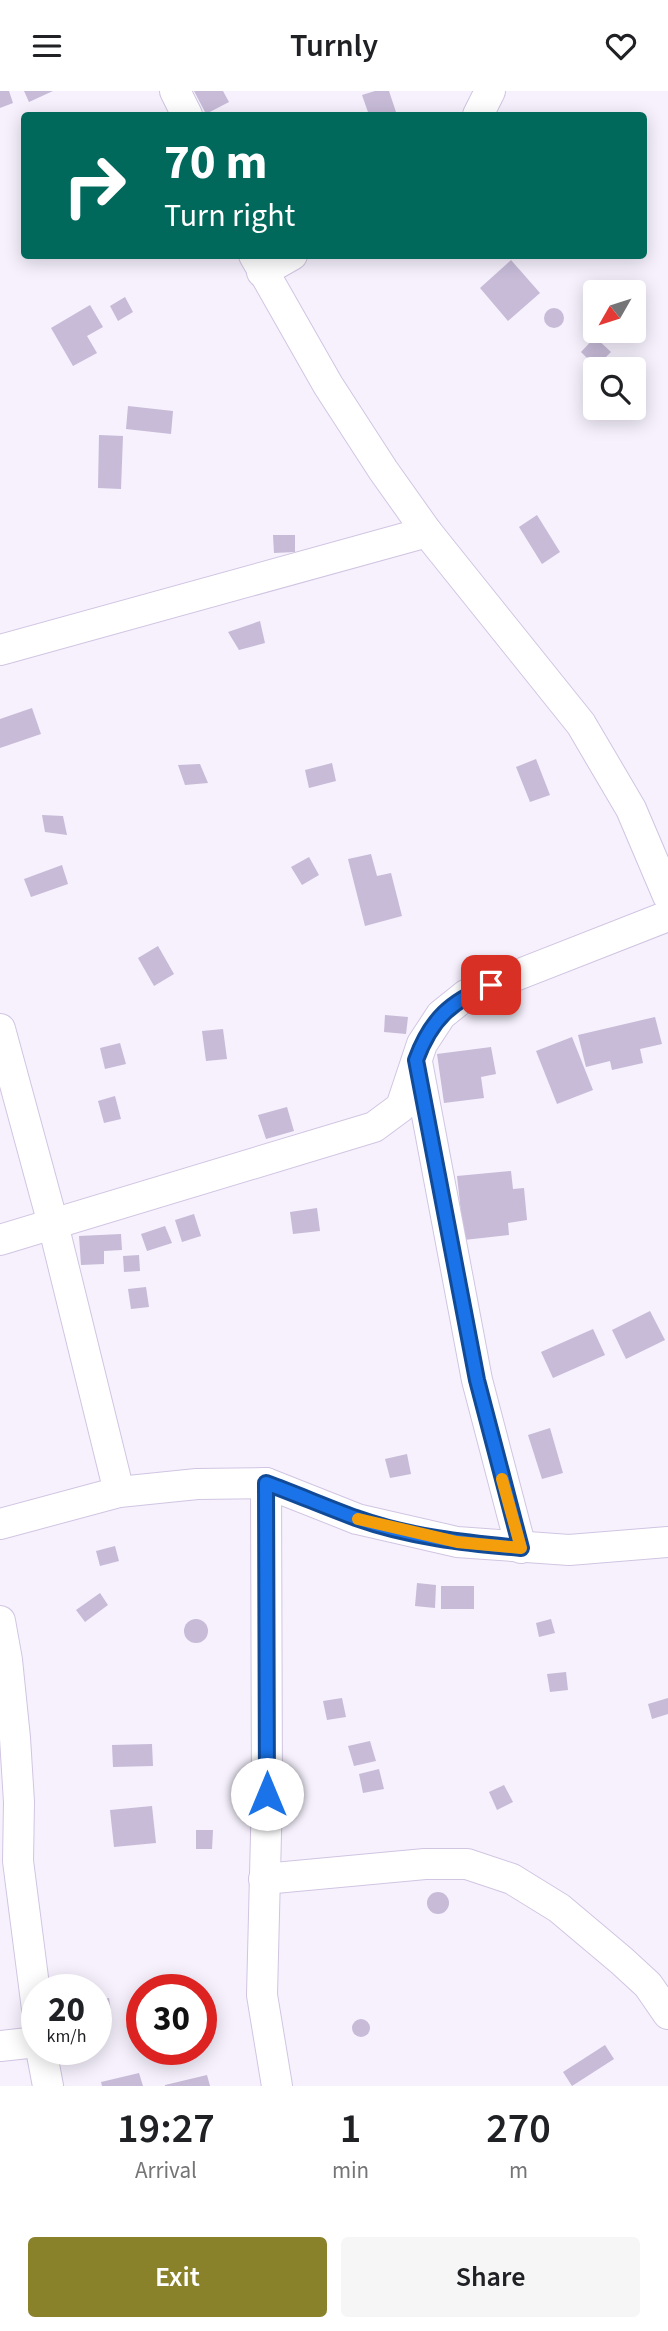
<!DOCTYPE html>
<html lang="en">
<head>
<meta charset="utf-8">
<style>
  body { margin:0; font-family:"Source Sans 3",sans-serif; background:#f6f6f6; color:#202124; height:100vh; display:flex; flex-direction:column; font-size:26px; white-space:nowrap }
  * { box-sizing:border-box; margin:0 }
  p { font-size:23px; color:#757577 }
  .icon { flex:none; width:38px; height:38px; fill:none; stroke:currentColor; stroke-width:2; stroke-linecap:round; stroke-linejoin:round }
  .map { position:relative; height:1995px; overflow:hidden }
  .panel { display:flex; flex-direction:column; background:#fff; flex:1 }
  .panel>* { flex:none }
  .banner { position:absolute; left:21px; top:21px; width:626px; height:147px; border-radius:7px; box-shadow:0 4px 18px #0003; background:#00695c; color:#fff; overflow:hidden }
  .needle { width:46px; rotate:231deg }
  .tools { position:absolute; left:583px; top:189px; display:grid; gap:14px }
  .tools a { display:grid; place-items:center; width:63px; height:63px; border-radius:7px; background:#fff; box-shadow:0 4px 18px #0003; font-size:35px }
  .speed { position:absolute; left:21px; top:1883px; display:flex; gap:14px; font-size:35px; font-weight:700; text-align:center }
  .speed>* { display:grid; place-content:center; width:91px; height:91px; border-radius:50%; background:#fff; box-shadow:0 4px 18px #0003; line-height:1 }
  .speed small { font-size:18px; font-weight:400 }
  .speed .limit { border:10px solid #d22; background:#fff; color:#111 }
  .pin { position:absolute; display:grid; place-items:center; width:60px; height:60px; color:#fff; margin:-30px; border-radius:14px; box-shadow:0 4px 10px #0006 }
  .me { position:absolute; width:77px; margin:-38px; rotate:0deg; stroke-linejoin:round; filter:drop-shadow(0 0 5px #0008) }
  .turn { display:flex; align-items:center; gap:24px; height:147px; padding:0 28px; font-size:32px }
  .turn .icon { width:91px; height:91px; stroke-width:2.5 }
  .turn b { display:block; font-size:49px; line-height:60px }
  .eta { display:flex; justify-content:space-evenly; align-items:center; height:119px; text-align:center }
  .eta b { font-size:42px; font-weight:600; line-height:49px }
  .action { display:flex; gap:14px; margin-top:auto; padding:14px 28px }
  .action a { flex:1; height:80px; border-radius:7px; background:#8a822a; color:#fff; font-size:28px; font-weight:600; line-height:80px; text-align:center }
  .action a+a { background:#f6f6f6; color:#202124 }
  header { display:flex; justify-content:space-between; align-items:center; height:91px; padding:0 28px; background:#fff; font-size:32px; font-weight:600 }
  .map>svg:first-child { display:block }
  .building { fill:#c7bbd8 }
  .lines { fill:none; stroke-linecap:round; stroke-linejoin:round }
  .street-casing { stroke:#d1c5e2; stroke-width:32 }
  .street { stroke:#fff; stroke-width:30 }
  .route-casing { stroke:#114b97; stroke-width:18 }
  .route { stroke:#1a73e8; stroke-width:12 }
  .slow { stroke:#f59e0b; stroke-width:12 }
</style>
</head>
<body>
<header><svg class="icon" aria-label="menu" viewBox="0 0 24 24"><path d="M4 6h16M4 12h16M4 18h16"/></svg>Turnly<svg class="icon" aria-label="heart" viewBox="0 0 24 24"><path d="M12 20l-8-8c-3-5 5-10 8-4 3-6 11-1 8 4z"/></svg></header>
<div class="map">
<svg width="668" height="1995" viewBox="0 0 668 1995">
  <rect width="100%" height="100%" fill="#f6f1fd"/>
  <g class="building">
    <polygon points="0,0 9,0 13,12 0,17"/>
    <polygon points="24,0 53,0 29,11"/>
    <polygon points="194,0 223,0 229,11 206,23"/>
    <polygon points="375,0 389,0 397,24 369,24 362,4"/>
    <polygon points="511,169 540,202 508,230 480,197"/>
    <polygon points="125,206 133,221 118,230 110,215"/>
    <polygon points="90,214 103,236 87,245 97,262 73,275 51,237"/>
    <circle cx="554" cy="227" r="10"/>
    <polygon points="595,246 611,261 596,276 581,261"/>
    <polygon points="128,315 173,320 171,343 126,338"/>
    <polygon points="99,344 123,345 121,398 98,397"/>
    <polygon points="537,424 560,461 542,473 519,436"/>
    <polygon points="273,444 295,444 295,461 274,462"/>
    <polygon points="260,530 265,552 239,559 228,541"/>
    <polygon points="32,617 41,643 0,657 0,628"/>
    <polygon points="536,668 550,704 530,711 516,676"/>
    <polygon points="332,672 336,690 309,697 305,679"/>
    <polygon points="200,673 208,692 185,694 178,674"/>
    <polygon points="42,724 63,725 67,744 45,741"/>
    <polygon points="371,763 377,785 391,782 402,825 365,835 348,768"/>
    <polygon points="309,766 319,784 302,794 291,776"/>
    <polygon points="62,774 68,793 31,806 24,788"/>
    <polygon points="158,855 174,883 154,895 138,867"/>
    <polygon points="385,924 408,926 406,943 384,941"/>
    <polygon points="655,926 662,953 640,958 643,972 612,979 610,970 586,976 578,944"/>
    <polygon points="223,938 227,968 206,970 202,940"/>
    <polygon points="572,946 593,999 557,1013 536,960"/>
    <polygon points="120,952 126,973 105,978 100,957"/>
    <polygon points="491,956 496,983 481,986 484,1007 444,1012 437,963"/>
    <polygon points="115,1005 121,1028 104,1032 98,1010"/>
    <polygon points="287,1016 294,1040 266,1048 258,1024"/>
    <polygon points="511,1080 513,1098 524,1097 527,1129 508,1132 509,1144 464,1149 457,1085"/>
    <polygon points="317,1117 320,1140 293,1143 290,1121"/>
    <polygon points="194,1123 201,1145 182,1151 175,1129"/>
    <polygon points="165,1135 172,1152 147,1160 141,1143"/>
    <polygon points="121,1143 122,1159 104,1160 104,1173 81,1174 79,1145"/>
    <polygon points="139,1164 140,1180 124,1181 123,1165"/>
    <polygon points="146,1196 149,1216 131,1218 128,1198"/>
    <polygon points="650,1220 665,1249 626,1268 612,1239"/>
    <polygon points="593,1238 605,1264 553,1287 541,1261"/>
    <polygon points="550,1337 563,1382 542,1388 528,1344"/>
    <polygon points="407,1363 411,1383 390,1387 385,1368"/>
    <polygon points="115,1455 119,1470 100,1475 96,1460"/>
    <polygon points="417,1492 436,1494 435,1517 415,1515"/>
    <rect x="441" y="1495" width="33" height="23"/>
    <polygon points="100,1502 108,1514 85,1531 76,1519"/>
    <polygon points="551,1528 555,1542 539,1546 536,1532"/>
    <circle cx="196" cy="1540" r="12"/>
    <polygon points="566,1581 568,1599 550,1601 547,1583"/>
    <polygon points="342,1607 346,1626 327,1629 323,1610"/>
    <polygon points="668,1607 668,1623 652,1628 648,1613"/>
    <polygon points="370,1650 376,1670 354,1675 348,1655"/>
    <polygon points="152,1653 153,1675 113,1676 112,1654"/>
    <polygon points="379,1678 384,1698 363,1702 359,1683"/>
    <polygon points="504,1694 513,1711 497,1719 489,1701"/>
    <polygon points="152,1715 156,1752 114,1756 110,1719"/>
    <polygon points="196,1739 213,1739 212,1758 196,1758"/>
    <circle cx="438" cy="1812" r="11"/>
    <polygon points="87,1889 88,1899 63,1899 62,1892"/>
    <polygon points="109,1907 112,1926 96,1929 96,1909"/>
    <circle cx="361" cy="1937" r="9"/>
    <polygon points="605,1954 614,1968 572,1995 563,1981"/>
    <polygon points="139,1982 143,1995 102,1995 101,1991"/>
    <polygon points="207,1984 210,1995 165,1995 165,1994"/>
  </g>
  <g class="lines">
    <defs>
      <g id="street">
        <polyline points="175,0 187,24"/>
        <polyline points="478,24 490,0"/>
        <polyline points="254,164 328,294 383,379 427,441 581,633 631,718 668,805"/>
        <polyline points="262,181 292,164"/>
        <polyline points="0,559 427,441"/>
        <polyline points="0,938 53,1133 119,1401"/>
        <polyline points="417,971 477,1289 521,1457"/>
        <polyline points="0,1149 374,1036 401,1016 422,953 441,924 466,904 668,825"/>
        <polyline points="266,1392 267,1703 262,1904 277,1995"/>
        <polyline points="0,1433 119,1401 197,1393 266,1392 357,1428 457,1451 569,1459 668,1451"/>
        <polyline points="0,1530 7,1569 15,1647 19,1711 18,1770 37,1918"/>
        <polyline points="264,1788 425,1773 467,1773 512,1788 559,1817 622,1870 648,1894 668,1923"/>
        <polyline points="0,1955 37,1951"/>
        <polyline points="41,1958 48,1995"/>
      </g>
    </defs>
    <use href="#street" class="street-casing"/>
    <use href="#street" class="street"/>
  </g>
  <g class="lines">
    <defs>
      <path id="route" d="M 267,1703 L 266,1392 C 296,1403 326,1416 356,1427 C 409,1446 465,1452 521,1457 L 477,1289 L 416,969 C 431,928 451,910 491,894"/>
    </defs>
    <use href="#route" class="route-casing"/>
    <use href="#route" class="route"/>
    <polyline class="slow" points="358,1428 457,1451 521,1457 502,1388"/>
  </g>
</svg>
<div class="tools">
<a><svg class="needle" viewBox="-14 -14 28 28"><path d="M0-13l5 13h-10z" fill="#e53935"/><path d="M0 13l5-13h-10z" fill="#757577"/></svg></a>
<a><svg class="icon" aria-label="search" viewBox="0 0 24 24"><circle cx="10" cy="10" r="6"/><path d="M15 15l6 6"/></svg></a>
</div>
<div class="speed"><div>20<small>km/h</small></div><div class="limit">30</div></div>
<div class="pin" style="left:491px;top:894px;background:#d93025"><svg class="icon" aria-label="arrive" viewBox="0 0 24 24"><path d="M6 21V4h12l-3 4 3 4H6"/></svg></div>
<svg class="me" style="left:267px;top:1703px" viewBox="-20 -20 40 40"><circle r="19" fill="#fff"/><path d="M0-13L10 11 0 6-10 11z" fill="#1a73e8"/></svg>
<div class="banner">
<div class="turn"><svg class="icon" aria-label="right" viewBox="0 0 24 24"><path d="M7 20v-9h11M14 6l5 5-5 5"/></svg><div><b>70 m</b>Turn right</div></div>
</div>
</div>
<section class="panel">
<div class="eta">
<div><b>19:27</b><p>Arrival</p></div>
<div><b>1</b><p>min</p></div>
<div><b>270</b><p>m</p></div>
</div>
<div class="action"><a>Exit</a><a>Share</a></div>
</section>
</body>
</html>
